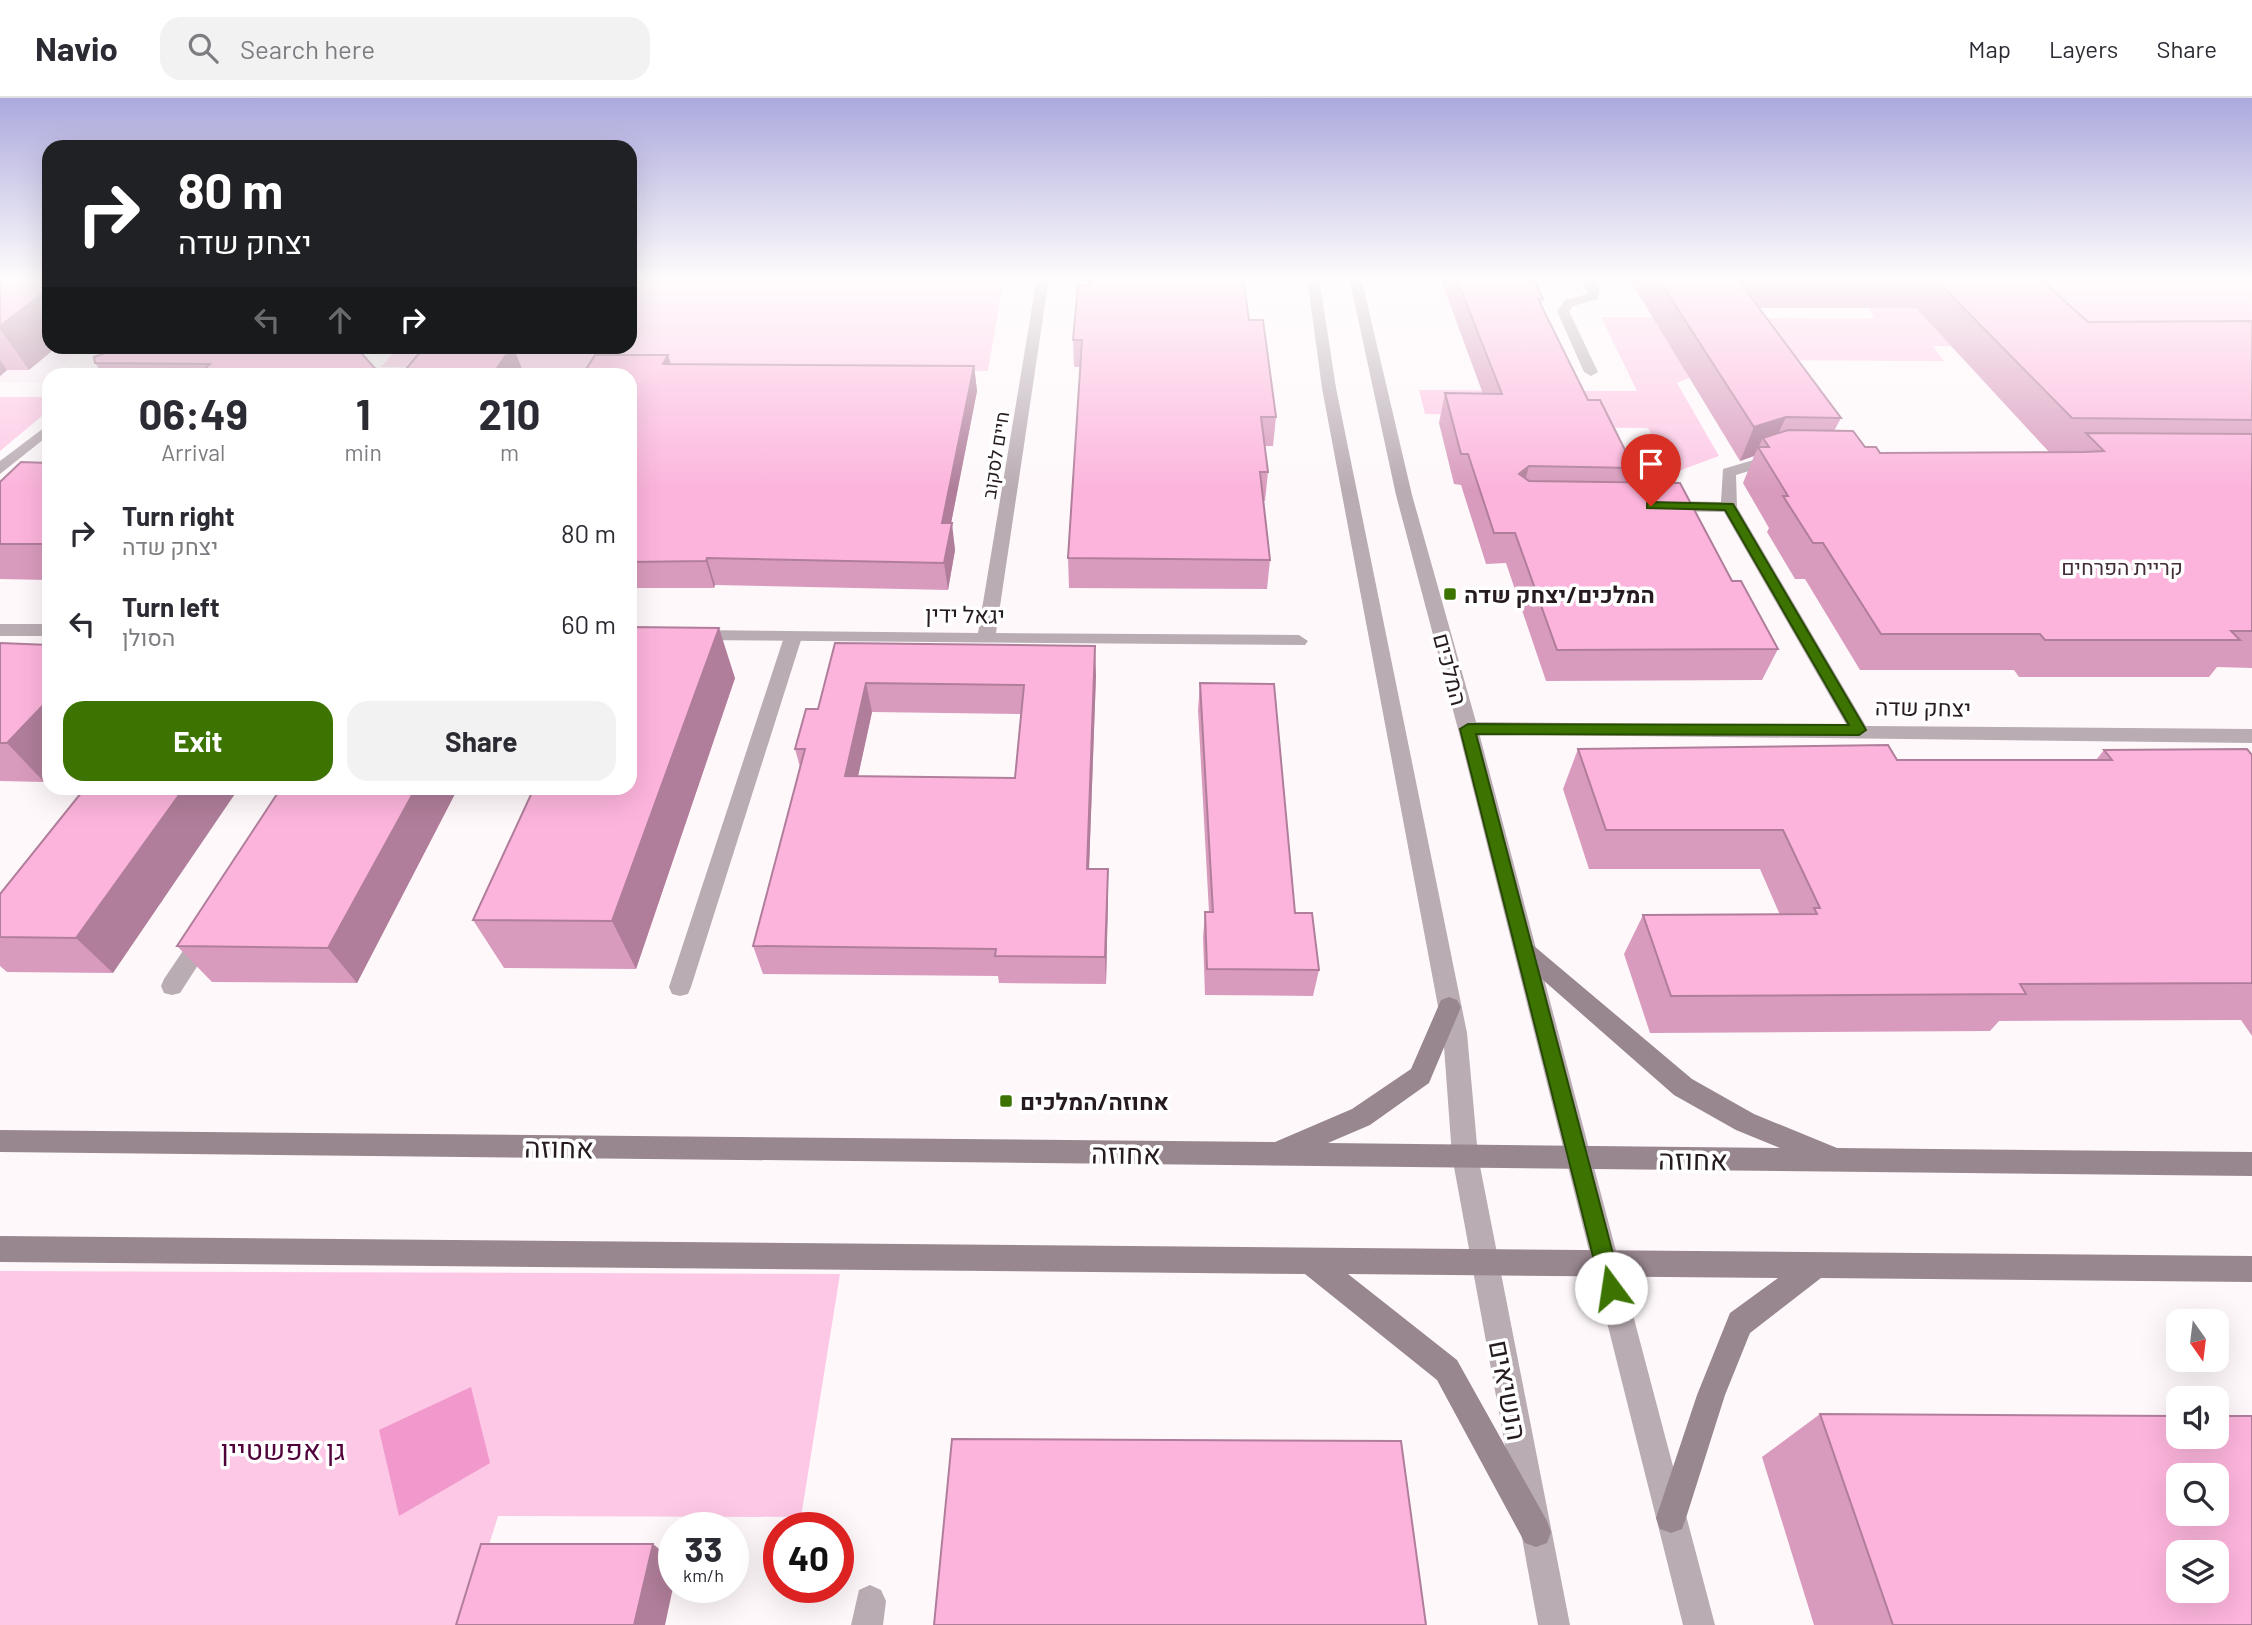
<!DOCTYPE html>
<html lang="en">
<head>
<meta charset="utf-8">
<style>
  body { margin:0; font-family:Barlow,Heebo,sans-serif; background:#f2f2f3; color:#2b2b33; height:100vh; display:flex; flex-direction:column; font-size:26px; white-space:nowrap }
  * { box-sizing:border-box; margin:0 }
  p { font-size:23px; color:#7c7c81 }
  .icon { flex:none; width:38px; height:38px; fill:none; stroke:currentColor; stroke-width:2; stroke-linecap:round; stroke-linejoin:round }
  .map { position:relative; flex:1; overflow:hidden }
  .drawer { position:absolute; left:42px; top:270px; width:595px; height:427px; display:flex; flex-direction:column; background:#fff; border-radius:21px; box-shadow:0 7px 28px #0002 }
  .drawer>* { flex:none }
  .top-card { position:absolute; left:42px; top:42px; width:595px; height:214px; border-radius:21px; box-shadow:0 7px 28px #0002; background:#202124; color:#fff; overflow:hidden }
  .needle { width:46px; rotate:166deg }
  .fabs { position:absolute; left:2166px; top:1211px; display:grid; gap:14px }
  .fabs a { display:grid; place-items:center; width:63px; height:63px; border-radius:14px; background:#fff; box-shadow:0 7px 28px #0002; font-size:35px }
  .speed { position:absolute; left:658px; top:1414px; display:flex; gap:14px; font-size:35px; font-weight:700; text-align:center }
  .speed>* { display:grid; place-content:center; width:91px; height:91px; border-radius:50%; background:#fff; box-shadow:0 7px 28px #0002; line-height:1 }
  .speed small { font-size:18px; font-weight:400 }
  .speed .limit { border:10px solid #d22; background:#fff; color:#111 }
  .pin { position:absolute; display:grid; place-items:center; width:60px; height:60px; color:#fff; margin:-72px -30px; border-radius:50% 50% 50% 0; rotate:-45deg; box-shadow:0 0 7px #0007 }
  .pin .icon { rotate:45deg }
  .me { position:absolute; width:77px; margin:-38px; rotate:346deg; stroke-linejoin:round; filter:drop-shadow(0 0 5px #0008) }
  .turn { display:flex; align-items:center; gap:24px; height:147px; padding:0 21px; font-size:32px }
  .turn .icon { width:91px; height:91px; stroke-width:2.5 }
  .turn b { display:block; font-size:49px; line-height:60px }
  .lanes { display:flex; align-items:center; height:66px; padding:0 21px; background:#0003; justify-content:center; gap:35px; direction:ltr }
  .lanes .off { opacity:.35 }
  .eta { display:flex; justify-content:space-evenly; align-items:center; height:119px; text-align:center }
  .eta b { font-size:42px; font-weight:700; line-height:49px }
  .cta { display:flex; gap:14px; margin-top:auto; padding:14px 21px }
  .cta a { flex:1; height:80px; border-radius:21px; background:#3c7301; color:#fff; font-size:28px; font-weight:700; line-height:80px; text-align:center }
  .cta a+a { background:#f2f2f3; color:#2b2b33 }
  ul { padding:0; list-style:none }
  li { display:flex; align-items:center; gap:21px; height:91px; padding:0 21px }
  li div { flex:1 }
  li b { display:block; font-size:26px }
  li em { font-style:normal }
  header { display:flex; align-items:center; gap:42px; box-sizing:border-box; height:98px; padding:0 35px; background:#fff; border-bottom:2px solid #e1e1e2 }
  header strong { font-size:33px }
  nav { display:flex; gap:38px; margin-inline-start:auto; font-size:24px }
  .search { width:490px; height:63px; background:#f2f2f3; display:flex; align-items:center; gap:18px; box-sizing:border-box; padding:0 24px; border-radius:21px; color:#7c7c81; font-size:26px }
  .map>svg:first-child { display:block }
  .built { fill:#fbecf4 }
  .green { fill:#fdc8e5 }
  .water { fill:#f199cc }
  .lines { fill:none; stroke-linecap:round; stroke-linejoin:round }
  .service { fill:#b9acb3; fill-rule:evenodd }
  .minor { fill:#b9acb3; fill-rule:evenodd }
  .tertiary { fill:#b9acb3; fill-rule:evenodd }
  .secondary { fill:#998790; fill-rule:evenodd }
  .wall { fill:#d99bbd; fill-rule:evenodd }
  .shaded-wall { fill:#b07e9a }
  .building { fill:#fcb4dc; stroke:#b07e9a; stroke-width:2; fill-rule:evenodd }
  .route { fill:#3c7301; stroke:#274b01; stroke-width:2 }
  .poi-dot { fill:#3c7301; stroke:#fff; stroke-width:2.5 }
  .labels { text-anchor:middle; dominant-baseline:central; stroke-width:7; stroke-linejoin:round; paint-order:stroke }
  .far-street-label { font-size:19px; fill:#261b21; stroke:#fff }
  .far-neighbourhood-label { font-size:21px; fill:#432d39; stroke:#fff }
  .poi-label { font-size:23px; font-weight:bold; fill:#261b21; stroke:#fff; text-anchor:start }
  .street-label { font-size:23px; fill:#261b21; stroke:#fff }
  .near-street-label { font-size:28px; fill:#261b21; stroke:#fff }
  .near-park-label { font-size:28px; fill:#51023a; stroke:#fff }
</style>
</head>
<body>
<header>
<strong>Navio</strong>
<div class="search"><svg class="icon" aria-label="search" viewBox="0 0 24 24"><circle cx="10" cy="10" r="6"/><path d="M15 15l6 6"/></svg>Search here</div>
<nav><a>Map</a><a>Layers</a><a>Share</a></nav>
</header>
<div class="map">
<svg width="2252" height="1527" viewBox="0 0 2252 1527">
  <rect width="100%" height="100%" fill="#fef8fb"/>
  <polygon class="built" points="0,179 49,248 84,249 41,285 0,284"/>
  <g class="green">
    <polygon points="630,179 1004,179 988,273 381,269 398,249 630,248"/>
    <polygon points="2021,179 2252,179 2252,251 1933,248 1944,263 1733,262 1677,285 1719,358 1673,375 1648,330 1538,329 1534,318 1425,316 1419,292 1637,293 1601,219 1875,220 1867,209"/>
    <polygon points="0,299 49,299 49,312 0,353"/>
    <polygon points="0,1173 840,1176 801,1419 498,1418 464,1527 0,1527"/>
  </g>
  <polygon class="water" points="471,1289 490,1365 399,1418 379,1332"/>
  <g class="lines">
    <g class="service">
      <polygon points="793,533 802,539 691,889 688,896 680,898 672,896 669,889 784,539"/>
      <polygon points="205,829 213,832 216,838 213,844 180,895 172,897 164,895 161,888 164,881 197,832"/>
    </g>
    <g class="minor">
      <polygon points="1037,179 1049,179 996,535 1299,537 1308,543 1305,547 689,542 686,538 695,532 978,535"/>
      <polygon points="1582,179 1594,179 1600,193 1597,201 1573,208 1569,213 1598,274 1591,278 1584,274 1557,213 1565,202 1587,196"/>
      <polygon points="49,326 49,337 0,376 0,363"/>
      <polygon points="1777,355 1782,357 1782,363 1736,377 1737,409 1866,628 2252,631 2252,645 1461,636 1458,631 1468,624 1847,628 1724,414 1664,413 1656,408 1664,403 1721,404 1723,371"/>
      <rect x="0" y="526" width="49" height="12"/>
      <polygon points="870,1487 881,1492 886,1503 883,1527 851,1527 859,1492"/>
    </g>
    <g class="tertiary">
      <polygon points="1307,179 1319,179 1336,290 1467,935 1478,1058 1570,1527 1538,1527 1452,1058 1443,935 1322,290"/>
      <polygon points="1349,179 1361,179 1412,397 1478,631 1715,1527 1683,1527 1458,631 1396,397"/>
    </g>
    <g class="secondary">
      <polygon points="1526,845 1534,848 1692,981 1754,1016 1837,1050 2252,1054 2252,1078 0,1054 0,1032 1275,1044 1352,1011 1411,971 1441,902 1449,899 1457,902 1461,909 1429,985 1370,1027 1328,1045 1780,1050 1736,1032 1674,997 1518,860 1515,854 1518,848"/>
      <polygon points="0,1138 2252,1158 2252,1184 1821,1180 1750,1235 1725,1297 1686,1420 1682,1431 1671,1435 1660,1431 1656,1420 1697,1297 1730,1215 1778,1180 1348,1176 1457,1262 1547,1423 1551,1434 1547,1445 1536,1449 1525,1445 1437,1282 1305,1176 0,1164"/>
    </g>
  </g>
  <g class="wall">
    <polygon points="0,179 29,272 7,272 0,278"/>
    <polygon points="1440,179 1532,179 1543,201 1541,208 1588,302 1634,370 1628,385 1732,483 1778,551 1762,582 1546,583 1506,465 1486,466 1461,387 1454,386 1439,325 1445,295 1483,296"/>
    <path d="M 1628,179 L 2038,179 L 2088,224 L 2252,223 L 2252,570 L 2217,569 L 2209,579 L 2019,579 L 2014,572 L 1860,572 L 1805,481 L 1795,481 L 1767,434 L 1769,430 L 1743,385 L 1754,358 L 1740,363 ZM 1759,210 L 1916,210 L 2049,354 L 1880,355 L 1865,349 L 1834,333 L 1841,320 Z"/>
    <polygon points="1249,222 1276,319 1273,348 1265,348 1268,374 1265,403 1263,403 1270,462 1267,491 1069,490 1068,460 1080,269 1074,269 1073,242"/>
    <polygon points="668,257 671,266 974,268 977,293 951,425 955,452 948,492 715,487 714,490 630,490 630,276"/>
    <polygon points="94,259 380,276 103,276 95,265"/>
    <polygon points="49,365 49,482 0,481 0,384"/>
    <polygon points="0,545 44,684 0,683"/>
    <path d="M 835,545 L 1096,577 L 1089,771 L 1108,771 L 1108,799 L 1106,886 L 999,885 L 998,878 L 763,876 L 753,848 L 800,669 L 795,651 L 818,611 ZM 872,614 L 1021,616 L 1015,680 L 858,678 Z"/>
    <polygon points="735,580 636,871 504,870 473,822"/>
    <polygon points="1200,585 1319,872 1313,898 1205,897 1203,840 1205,814 1209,814 1198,612"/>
    <polygon points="1578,651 1897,662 2096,662 2104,652 2252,657 2252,938 2241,922 1999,923 1990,933 1650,935 1624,856 1643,817 1780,817 1760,771 1589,771 1563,691"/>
    <polygon points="85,690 113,875 7,874 0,868 0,796"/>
    <polygon points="281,690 458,690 357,885 212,884 177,848"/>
    <polygon points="1820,1316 2252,1527 1814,1527 1762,1359"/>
  </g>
  <g class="shaded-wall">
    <polygon points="49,179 49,248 58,248 29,272 0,231 0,228"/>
    <polygon points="512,248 513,248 524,276 493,276"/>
    <polygon points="668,257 675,282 663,266"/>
    <polygon points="0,262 7,272 0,278"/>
    <polygon points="974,268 977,293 946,451 942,425"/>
    <polygon points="1786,319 1771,352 1763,340 1754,358 1740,363 1754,329"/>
    <polygon points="1529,368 1521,398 1519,376"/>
    <polygon points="952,425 955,452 948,492 944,465"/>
    <polygon points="707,460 715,487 714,490 706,463"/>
    <polygon points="719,530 735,580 636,871 612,823"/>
    <polygon points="1095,548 1096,577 1088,799 1087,771"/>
    <polygon points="866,585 872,614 852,706 845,678"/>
    <polygon points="49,601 49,679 44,684 7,645"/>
    <polygon points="184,690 239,690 113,875 76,840"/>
    <polygon points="416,690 458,690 357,885 328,850"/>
    <polygon points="1108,771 1108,799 1106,886 1105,859"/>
    <polygon points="653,1446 674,1463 674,1485 665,1527 634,1527"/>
  </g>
  <g class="building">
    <polygon points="0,179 49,179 49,190 0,228"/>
    <polygon points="1089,179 1243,179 1249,222 1263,222 1276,319 1261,319 1268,374 1260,374 1270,462 1068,460 1082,242 1073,242 1078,187 1089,187"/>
    <polygon points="1456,179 1532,179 1543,201 1538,201 1588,302 1600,302 1634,370 1529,368 1519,376 1529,383 1680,385 1732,483 1741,483 1778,551 1557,552 1515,435 1494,435 1468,356 1461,356 1445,295 1502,296"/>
    <polygon points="1657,179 1736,179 1841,320 1786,319 1754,329"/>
    <polygon points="1933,179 2038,179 2088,224 2252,223 2252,322 2072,320"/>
    <polygon points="126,248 355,248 380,276 199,276 210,266 95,265 94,259"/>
    <polygon points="425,248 512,248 493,276 402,276"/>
    <polygon points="595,257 668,257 663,266 974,268 942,425 952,425 944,465 707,460 706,463 630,464 630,276 583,276"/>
    <polygon points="1788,332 1853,333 1865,349 1876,349 1880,355 2084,354 2104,353 2086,335 2252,336 2252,533 2231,533 2240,542 2045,542 2040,536 1881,536 1823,445 1813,445 1783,398 1788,398 1758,349 1769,349 1763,340"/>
    <polygon points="21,364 49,365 49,446 0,446 0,384"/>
    <polygon points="630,529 719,530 612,823 473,822 534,690 630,690"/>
    <polygon points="0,545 49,547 49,601 7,645 0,645"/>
    <path d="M 835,545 L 1095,548 L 1087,771 L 1108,771 L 1105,859 L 995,858 L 996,851 L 753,848 L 805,651 L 795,651 L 806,611 L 818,611 ZM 866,585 L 1024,587 L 1015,680 L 845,678 Z"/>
    <polygon points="1200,585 1274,586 1295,815 1312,815 1319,872 1207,871 1205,814 1213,814"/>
    <polygon points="1888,647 1897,662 2112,662 2104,652 2247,651 2252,657 2252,885 2020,886 2026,896 1671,898 1643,817 1817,816 1814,810 1820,810 1783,732 1606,732 1578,651"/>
    <polygon points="85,690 184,690 76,840 0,839 0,796"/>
    <polygon points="281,690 416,690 328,850 177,848"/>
    <path d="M 1820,1316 L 2179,1318 L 2179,1339 L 2217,1339 L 2217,1318 L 2252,1318 L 2252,1527 L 1893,1527 ZM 2179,1377 L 2217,1377 L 2217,1416 L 2179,1416 ZM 2179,1454 L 2217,1454 L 2217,1493 L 2179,1493 Z"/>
    <polygon points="952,1341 1401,1343 1426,1527 934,1527"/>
    <polygon points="481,1446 653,1446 634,1527 456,1527"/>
  </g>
  <linearGradient id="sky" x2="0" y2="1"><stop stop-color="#aba9dd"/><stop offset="0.46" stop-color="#fffcfd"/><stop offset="1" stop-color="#fffcfd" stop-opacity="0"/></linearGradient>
  <rect width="2252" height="392" fill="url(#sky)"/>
  <polygon class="route" points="1651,404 1733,406 1866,632 1859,637 1476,636 1622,1190 1619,1197 1611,1200 1604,1197 1601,1190 1460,631 1468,626 1849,627 1725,412 1647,410 1647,405"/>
  <g class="poi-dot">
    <rect x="1443" y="489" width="14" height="14" rx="3.5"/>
    <rect x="999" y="996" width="14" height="14" rx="3.5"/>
  </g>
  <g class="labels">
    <g class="far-street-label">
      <text transform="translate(995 357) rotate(-81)">חיים לסקוב</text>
    </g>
    <g class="far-neighbourhood-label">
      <text x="2122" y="468">קריית הפרחים</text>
    </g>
    <g class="poi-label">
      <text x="1464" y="496">המלכים/יצחק שדה</text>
      <text x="1020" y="1003">אחוזה/המלכים</text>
    </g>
    <g class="street-label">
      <text transform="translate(965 516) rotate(1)">יגאל ידין</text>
      <text transform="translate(1451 571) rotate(75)">המלכים</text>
      <text transform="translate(1923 609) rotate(1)">יצחק שדה</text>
    </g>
    <g class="near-street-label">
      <text transform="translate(559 1049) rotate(1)">אחוזה</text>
      <text transform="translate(1126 1055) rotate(1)">אחוזה</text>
      <text transform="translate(1693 1061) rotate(1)">אחוזה</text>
      <text transform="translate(1509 1292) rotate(79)">הנשיאים</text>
    </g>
    <g class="near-park-label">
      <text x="283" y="1351">גן אפשטיין</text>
    </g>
  </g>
</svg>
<div class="fabs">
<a><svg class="needle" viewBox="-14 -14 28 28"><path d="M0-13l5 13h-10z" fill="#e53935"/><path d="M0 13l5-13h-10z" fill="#7c7c81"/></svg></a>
<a><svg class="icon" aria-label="sound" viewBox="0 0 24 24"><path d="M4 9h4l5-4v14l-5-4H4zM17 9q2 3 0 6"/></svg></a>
<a><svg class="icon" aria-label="search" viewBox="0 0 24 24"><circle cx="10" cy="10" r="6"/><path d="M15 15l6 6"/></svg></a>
<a><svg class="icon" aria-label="layers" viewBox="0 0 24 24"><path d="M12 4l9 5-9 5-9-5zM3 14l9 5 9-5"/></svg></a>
</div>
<div class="speed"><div>33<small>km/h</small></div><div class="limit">40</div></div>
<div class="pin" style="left:1651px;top:408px;background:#d93025"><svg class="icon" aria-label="arrive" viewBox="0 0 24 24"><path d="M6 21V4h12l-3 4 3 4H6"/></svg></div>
<svg class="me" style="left:1611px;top:1190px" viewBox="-20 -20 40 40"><circle r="19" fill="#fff"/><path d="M0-13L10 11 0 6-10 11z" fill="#3c7301"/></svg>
<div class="top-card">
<div class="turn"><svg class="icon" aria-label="right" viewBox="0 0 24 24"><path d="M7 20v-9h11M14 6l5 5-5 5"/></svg><div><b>80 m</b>יצחק שדה</div></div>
<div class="lanes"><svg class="icon off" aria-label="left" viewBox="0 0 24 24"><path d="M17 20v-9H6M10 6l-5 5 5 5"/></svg><svg class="icon off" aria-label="ahead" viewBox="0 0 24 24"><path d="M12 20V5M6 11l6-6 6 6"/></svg><svg class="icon" aria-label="right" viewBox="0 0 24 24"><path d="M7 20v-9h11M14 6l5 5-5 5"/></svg></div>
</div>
<section class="drawer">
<div class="eta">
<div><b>06:49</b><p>Arrival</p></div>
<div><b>1</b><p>min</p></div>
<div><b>210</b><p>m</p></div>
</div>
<ul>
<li><svg class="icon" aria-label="right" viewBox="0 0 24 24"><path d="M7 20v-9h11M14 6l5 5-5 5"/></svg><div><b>Turn right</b><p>יצחק שדה</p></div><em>80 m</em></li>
<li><svg class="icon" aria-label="left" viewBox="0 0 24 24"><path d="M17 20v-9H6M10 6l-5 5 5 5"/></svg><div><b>Turn left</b><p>הסולן</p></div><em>60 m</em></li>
</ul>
<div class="cta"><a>Exit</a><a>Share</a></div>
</section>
</div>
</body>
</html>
